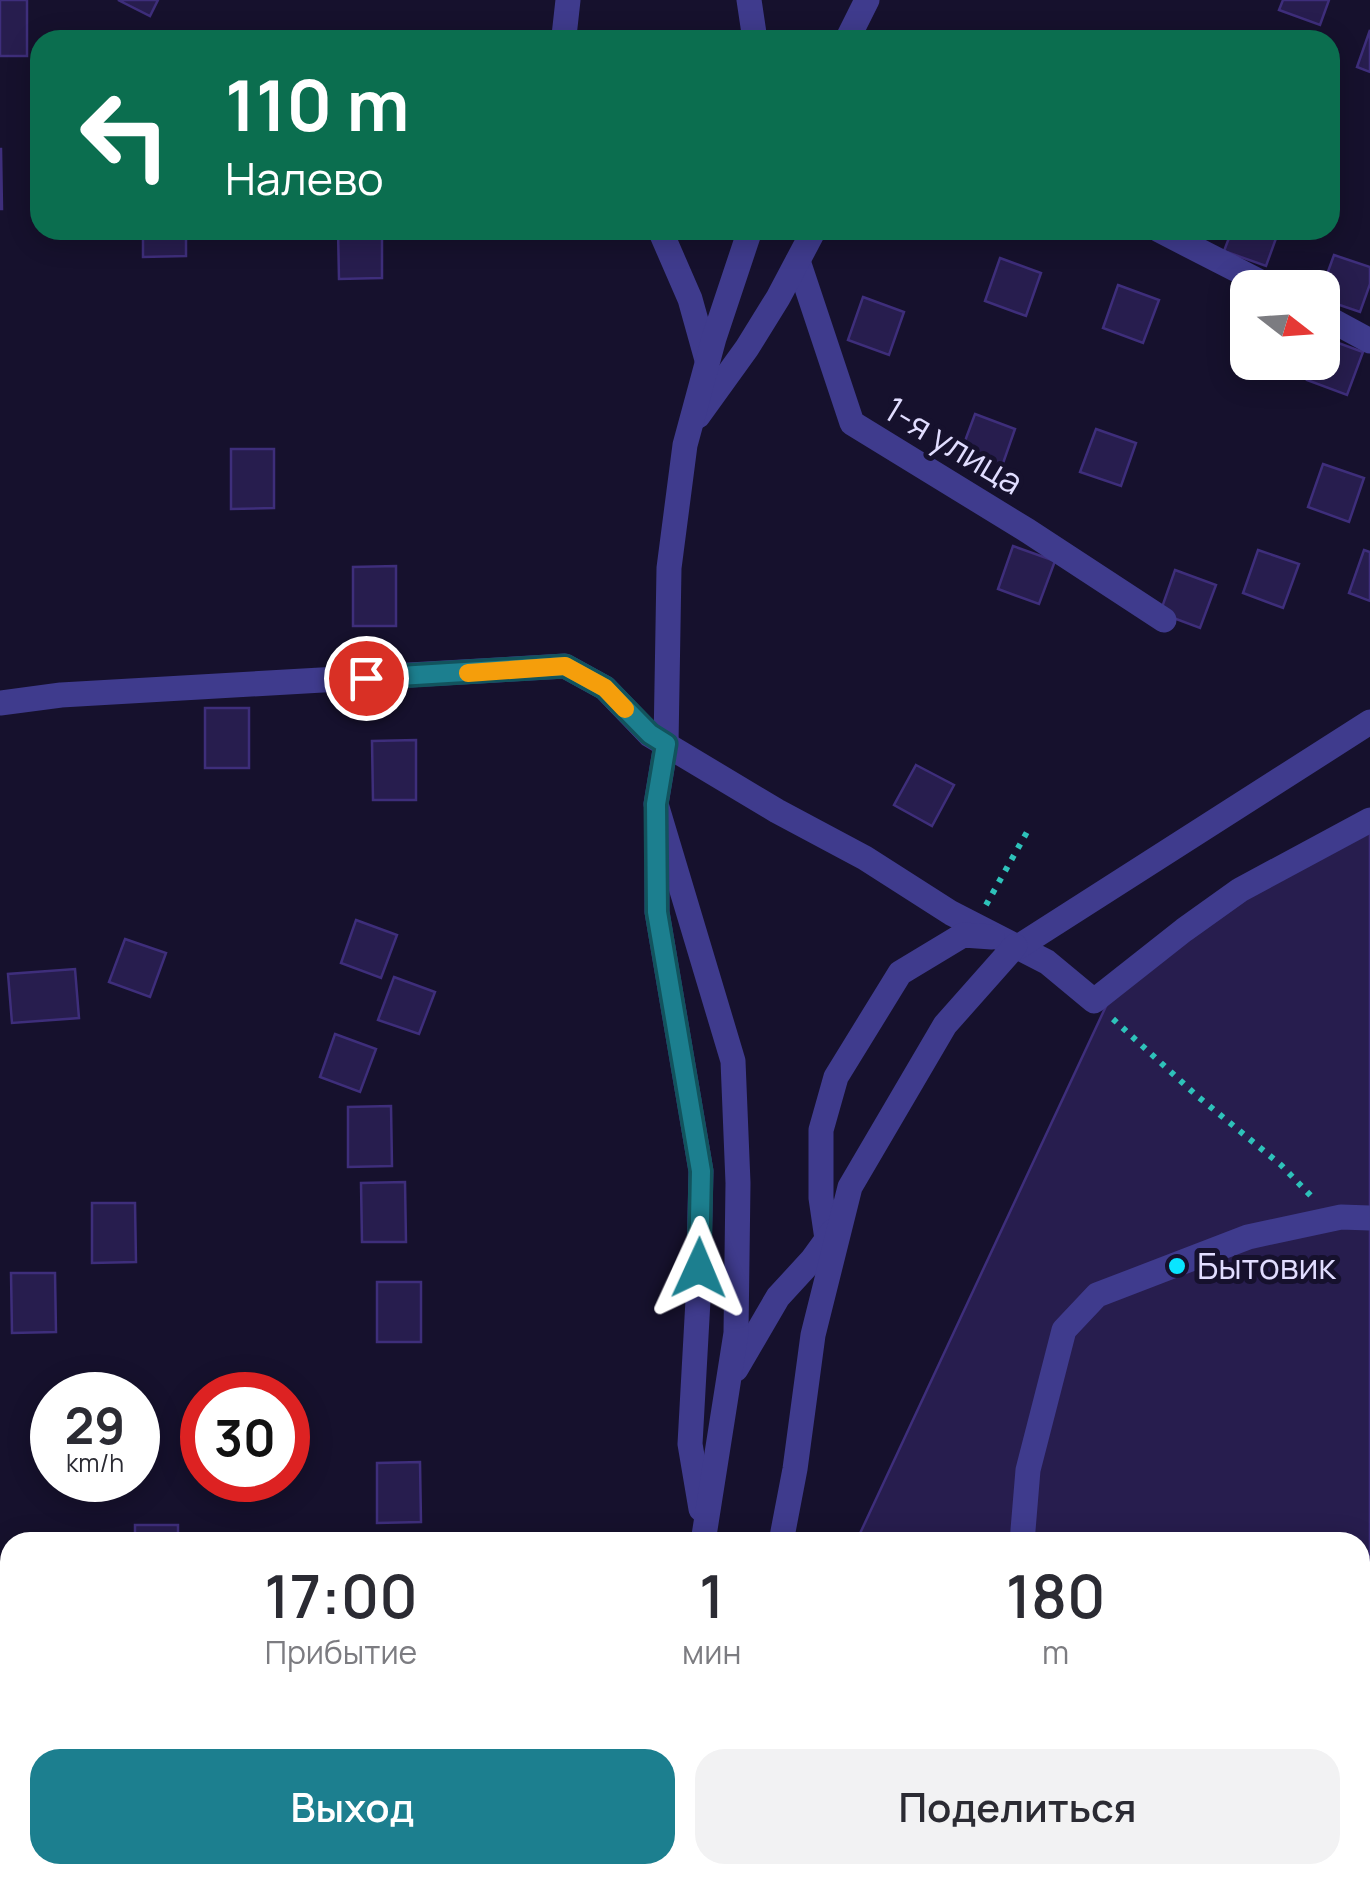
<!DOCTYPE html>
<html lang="ru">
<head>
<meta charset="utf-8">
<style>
  body { margin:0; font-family:Manrope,sans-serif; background:#f2f2f3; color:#2b2b33; height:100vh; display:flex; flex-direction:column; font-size:38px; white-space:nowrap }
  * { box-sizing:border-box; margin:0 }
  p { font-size:32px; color:#7c7c81 }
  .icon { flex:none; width:55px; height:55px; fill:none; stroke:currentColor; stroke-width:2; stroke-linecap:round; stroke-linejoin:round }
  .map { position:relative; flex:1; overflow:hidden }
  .side { position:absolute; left:0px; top:1532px; width:1370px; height:352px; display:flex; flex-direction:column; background:#fff; border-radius:30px 30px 0 0; box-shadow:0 5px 25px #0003 }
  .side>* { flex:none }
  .hud { position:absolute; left:30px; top:30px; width:1310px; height:210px; border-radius:30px; box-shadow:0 5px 25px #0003; background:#0b6e4f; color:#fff; overflow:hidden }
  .needle { width:65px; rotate:107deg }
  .tools { position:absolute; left:1230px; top:270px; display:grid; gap:20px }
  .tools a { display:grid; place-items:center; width:110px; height:110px; border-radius:20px; background:#fff; box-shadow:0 5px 25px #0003; font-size:50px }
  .speed { position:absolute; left:30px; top:1372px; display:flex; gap:20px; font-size:50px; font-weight:700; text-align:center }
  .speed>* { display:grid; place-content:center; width:130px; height:130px; border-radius:50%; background:#fff; box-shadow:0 5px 25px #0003; line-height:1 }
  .speed small { font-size:25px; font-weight:400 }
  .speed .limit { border:15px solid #d22; background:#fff; color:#111 }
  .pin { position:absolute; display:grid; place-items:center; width:85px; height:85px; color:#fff; margin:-42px; border:5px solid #fff; border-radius:50%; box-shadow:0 2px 10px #0007 }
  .me { position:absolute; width:110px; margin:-55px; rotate:1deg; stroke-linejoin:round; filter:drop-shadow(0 0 8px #0008) }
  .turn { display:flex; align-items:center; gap:35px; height:210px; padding:0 30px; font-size:45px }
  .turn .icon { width:130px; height:130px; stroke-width:2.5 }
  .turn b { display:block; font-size:70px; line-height:85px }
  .eta { display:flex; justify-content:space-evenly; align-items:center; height:170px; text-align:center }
  .eta b { font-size:60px; font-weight:600; line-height:70px }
  .action { display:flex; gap:20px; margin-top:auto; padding:20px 30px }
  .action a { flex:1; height:115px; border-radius:30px; background:#1c7f8f; color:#fff; font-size:40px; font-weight:600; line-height:115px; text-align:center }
  .action a+a { background:#f2f2f3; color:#2b2b33 }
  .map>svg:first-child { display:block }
  .building { fill:#271d4e; stroke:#3e2e7b; stroke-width:2.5 }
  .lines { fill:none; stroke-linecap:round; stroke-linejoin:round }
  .path { stroke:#2ec2ba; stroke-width:6; stroke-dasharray:5 8; stroke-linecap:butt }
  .street { stroke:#3f3b8d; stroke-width:25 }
  .route-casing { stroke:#12535d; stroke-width:25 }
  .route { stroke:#1c7f8f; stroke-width:18 }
  .slow { stroke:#f59e0b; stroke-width:18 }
  .poi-dot { fill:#09e5ff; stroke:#16112d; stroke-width:4 }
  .labels { text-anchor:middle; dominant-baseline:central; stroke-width:10; stroke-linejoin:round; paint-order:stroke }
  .street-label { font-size:35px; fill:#e1ddff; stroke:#16112d }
  .poi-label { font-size:35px; fill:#e1ddff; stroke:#16112d; text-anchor:start }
</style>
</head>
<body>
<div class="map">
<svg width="1370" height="1883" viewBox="0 0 1370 1883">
  <rect width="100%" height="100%" fill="#16112d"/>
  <g class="building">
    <rect x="0" y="0" width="27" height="56"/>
    <polygon points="118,0 158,0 150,16"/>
    <polygon points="1283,0 1329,0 1320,25 1279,10"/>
    <polygon points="1370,30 1370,72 1357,67"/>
    <polygon points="0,149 1,149 2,209 0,209"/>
    <polygon points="80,230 124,230 124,237 80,238"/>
    <polygon points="143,230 186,230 186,256 143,257"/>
    <polygon points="338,230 382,230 382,278 339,279"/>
    <polygon points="1232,230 1279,230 1266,266 1224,251"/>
    <polygon points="1334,255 1370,267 1370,284 1360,312 1322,299 1322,288"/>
    <polygon points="1000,258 1041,273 1026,316 985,301"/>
    <polygon points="1118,285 1159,300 1143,343 1103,328"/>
    <polygon points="863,297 904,312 889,355 848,340"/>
    <polygon points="1322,337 1363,352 1347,395 1307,380 1313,362 1322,362"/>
    <polygon points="975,414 1015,429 1000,472 959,457"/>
    <polygon points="1096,429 1136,443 1121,486 1080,472"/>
    <polygon points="231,449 274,449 274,508 231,509"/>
    <polygon points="1323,464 1364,478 1349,522 1308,507"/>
    <polygon points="1013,546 1055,561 1039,604 998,589"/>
    <polygon points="1258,550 1299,564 1283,608 1243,593"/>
    <polygon points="1364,550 1370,552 1370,601 1349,593"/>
    <polygon points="396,566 396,626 353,626 353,567"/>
    <polygon points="1175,570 1216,585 1200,628 1160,613"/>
    <rect x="205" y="708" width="44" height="60"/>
    <polygon points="416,740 416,800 373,800 372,741"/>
    <polygon points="916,765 954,785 932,826 894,805"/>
    <polygon points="1370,810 1370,1883 891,1883 880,1875 1360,1875 1360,1542 856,1542 1114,989"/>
    <polygon points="356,920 397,935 381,978 341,963"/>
    <polygon points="125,939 166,953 150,997 109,982"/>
    <polygon points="75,969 79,1018 12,1023 8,974"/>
    <polygon points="394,977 435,992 419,1034 378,1020"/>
    <polygon points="335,1034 376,1049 360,1092 320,1077"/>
    <polygon points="391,1106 392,1166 348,1167 348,1107"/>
    <polygon points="405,1182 406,1242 362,1242 361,1183"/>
    <polygon points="92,1203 135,1203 136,1262 92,1263"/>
    <polygon points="11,1273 55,1273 56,1332 12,1333"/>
    <rect x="377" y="1282" width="44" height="60"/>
    <polygon points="420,1462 421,1522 377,1523 377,1463"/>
    <rect x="135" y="1525" width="43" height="17"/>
    <rect x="115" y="1875" width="44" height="8"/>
  </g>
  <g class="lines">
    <g class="path">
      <polyline points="986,905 1027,832"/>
      <polyline points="1113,1019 1196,1095 1281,1165 1312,1197"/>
    </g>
    <g class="street">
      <polyline points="749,0 755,40"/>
      <polyline points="566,40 564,36 568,0"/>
      <polyline points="847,40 867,0"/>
      <polyline points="660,230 690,299 707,360"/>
      <polyline points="1159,230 1272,288"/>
      <polyline points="798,261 852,423 1028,531 1164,620"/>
      <polyline points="1322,315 1370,341"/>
      <polyline points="698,416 747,348 778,298 814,230"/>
      <polyline points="0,703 61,695 565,666 605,688 650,735 777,811 865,858 951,913 1047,962 1094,1001 1184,930 1240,890 1370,820"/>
      <polyline points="657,839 657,912 701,1171 698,1300 690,1444 701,1509"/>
      <polyline points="1018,947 1370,722"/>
      <polyline points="827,1239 821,1198 821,1130 836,1077 900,973 963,935 992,937"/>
      <polyline points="736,1369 778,1297 812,1260 833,1231"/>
      <polyline points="703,1542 736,1333 738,1183 733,1061 656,804 666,744 669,568 685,445 714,338 750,230"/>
      <polyline points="781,1542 795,1469 813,1335 850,1187 945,1025 1015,946"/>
      <polyline points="1022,1542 1028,1470 1064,1330 1097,1295 1248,1237 1341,1217 1370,1218"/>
      <polyline points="1060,1875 1069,1883"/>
      <polyline points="643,1883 644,1875"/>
      <polyline points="702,1883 704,1875"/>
    </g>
  </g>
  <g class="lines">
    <defs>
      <polyline id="route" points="366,678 565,666 605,688 650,734 666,744 656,804 657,912 701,1171 699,1268"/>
    </defs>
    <use href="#route" class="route-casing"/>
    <use href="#route" class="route"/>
    <polyline class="slow" points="468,673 565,666 605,688 625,709"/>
  </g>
  <circle class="poi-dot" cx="1177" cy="1266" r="10"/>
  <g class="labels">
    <g class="street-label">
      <text transform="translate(954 445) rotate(31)">1-я улица</text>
    </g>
    <g class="poi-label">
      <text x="1197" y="1266">Бытовик</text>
    </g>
  </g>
</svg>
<div class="tools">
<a><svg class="needle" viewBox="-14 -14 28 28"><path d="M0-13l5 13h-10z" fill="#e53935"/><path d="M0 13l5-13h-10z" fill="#7c7c81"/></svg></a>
</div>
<div class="speed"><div>29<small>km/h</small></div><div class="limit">30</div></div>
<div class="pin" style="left:366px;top:678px;background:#d93025"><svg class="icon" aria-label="arrive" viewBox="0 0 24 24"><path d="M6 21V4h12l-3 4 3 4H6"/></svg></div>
<svg class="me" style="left:699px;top:1268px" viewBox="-20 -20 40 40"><path d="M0-17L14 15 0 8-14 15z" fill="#1c7f8f" stroke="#fff" stroke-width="4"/></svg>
<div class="hud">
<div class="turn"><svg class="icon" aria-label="left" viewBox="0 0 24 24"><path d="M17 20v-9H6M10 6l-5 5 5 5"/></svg><div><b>110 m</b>Налево</div></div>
</div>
<section class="side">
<div class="eta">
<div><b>17:00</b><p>Прибытие</p></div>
<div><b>1</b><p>мин</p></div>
<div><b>180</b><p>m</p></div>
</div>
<div class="action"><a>Выход</a><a>Поделиться</a></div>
</section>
</div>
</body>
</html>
